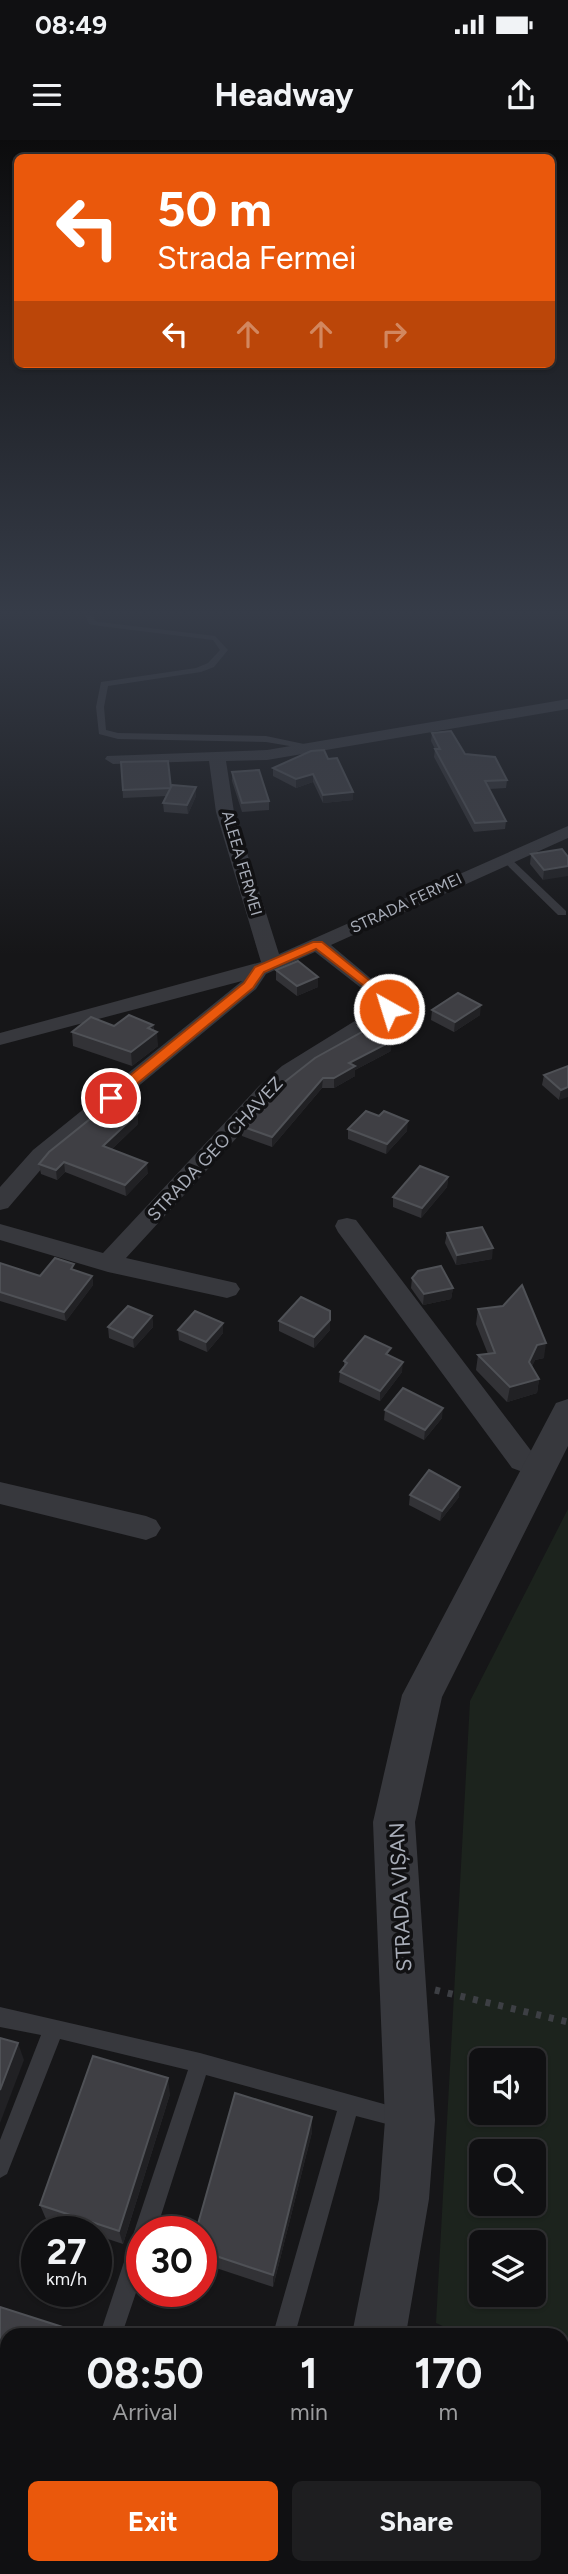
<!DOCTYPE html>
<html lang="en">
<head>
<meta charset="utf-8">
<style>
  body { margin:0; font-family:Figtree,sans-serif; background:#1e1e20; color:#f1f3f6; height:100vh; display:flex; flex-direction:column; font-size:26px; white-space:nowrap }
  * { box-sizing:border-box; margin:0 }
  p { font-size:23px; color:#9c9d9f }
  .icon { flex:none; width:38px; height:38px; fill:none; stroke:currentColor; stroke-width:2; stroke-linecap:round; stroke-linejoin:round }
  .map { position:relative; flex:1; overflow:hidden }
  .sheet { position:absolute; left:0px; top:2188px; width:569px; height:247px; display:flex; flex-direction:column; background:#101012; border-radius:21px 21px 0 0; box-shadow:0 2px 5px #0004,0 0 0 2px #303032 }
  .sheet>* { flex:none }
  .guide { position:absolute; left:14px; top:14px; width:541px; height:214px; border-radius:10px; box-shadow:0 2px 5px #0004,0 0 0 2px #303032; background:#ea580c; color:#fff; overflow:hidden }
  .tools { position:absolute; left:469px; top:1908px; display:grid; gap:14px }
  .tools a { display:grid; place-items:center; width:77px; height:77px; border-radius:10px; background:#101012; box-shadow:0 2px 5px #0004,0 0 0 2px #303032; font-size:35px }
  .speed { position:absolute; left:21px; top:2076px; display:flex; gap:14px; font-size:35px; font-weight:700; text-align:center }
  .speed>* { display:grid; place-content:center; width:91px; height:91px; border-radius:50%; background:#101012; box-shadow:0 2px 5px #0004,0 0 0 2px #303032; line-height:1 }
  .speed small { font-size:18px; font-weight:400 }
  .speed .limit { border:10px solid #d22; background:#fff; color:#111 }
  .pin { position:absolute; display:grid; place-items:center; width:60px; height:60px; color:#fff; margin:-30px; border:4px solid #fff; border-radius:50%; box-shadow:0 2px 7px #0007 }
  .me { position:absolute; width:77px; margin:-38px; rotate:321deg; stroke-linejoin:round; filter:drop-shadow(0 0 5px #0008) }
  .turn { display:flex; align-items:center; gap:24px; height:147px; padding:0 28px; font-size:32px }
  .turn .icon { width:91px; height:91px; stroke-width:2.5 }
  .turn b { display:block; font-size:49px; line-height:60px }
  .lanes { display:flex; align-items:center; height:66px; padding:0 28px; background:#0003; justify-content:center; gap:35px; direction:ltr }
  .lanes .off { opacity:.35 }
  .eta { display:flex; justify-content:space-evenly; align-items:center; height:119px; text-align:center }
  .eta b { font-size:42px; font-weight:700; line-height:49px }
  .primary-button { display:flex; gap:14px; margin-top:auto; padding:14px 28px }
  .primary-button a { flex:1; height:80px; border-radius:10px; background:#ea580c; color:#fff; font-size:28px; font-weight:700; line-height:80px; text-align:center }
  .primary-button a+a { background:#1e1e20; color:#f1f3f6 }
  .status { display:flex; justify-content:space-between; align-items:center; height:49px; padding:0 35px; background:#101012; direction:ltr }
  .status svg { height:19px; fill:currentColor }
  header { display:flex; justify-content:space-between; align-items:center; height:91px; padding:0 28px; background:#101012; font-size:32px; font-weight:700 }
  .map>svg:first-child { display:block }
  .green { fill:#1c231d; fill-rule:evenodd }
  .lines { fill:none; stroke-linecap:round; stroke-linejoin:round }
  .path { stroke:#3d3f44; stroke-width:7; stroke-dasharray:5 8; stroke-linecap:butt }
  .service { fill:#37383d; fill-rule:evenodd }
  .minor { fill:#37383d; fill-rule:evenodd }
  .tertiary { fill:#37383d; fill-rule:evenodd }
  .wall { fill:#323236 }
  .shaded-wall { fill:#212124 }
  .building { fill:#3f3f44; stroke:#4f5156; stroke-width:2 }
  .route { fill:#ea580c; stroke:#983908; stroke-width:2 }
  .labels { text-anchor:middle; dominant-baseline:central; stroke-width:7; stroke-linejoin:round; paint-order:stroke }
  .far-street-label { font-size:16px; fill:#a8adb8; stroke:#111113 }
  .street-label { font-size:18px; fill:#a8adb8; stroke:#111113 }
  .near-street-label { font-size:21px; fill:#a8adb8; stroke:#111113 }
</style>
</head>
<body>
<div class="status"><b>08:49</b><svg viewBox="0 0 49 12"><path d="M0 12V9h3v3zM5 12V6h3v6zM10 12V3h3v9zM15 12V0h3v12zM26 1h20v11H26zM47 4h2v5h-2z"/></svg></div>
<header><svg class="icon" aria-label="menu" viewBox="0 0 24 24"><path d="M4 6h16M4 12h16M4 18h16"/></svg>Headway<svg class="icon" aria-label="share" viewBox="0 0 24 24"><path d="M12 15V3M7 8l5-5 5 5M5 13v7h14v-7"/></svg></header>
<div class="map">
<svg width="568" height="2434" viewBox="0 0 568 2434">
  <rect width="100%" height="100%" fill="#161618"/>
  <path class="green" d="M 568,1369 L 568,2247 L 562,2244 L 562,2194 L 460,2194 L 436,2183 L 470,1561 ZM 481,1920 L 534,1920 L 534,1972 L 481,1972 ZM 481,2011 L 534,2011 L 534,2063 L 481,2063 ZM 481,2102 L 534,2102 L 534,2154 L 481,2154 Z"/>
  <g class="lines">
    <polyline class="path" points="435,1850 568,1882"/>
    <g class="service">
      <polygon points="85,475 93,475 95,481 100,482 215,496 228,510 214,527 201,532 108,546 104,567 106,590 118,593 266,596 323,608 319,611 266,602 118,599 99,594 96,567 101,542 196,528 208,523 220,510 213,500 100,486 89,484"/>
      <polygon points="502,716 508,716 566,771 566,775 558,775 502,720"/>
      <polygon points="0,1867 200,1913 409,1971 412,1978 409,1985 402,1988 356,1976 295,2194 273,2194 337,1971 206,1935 156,2091 142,2091 142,2135 122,2194 100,2194 188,1930 60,1899 7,2034 0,2038 0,2000 41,1895 0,1887"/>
      <polygon points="0,2406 7,2408 7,2427 16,2429 7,2432 0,2430"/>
      <polygon points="17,2427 58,2427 61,2434 20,2434"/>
      <polygon points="206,2427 230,2427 229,2434 205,2434"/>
    </g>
    <g class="minor">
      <polygon points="568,559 568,569 267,620 226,621 234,672 279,814 568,686 568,698 331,805 399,862 399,869 298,936 275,956 126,1118 236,1143 240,1149 236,1155 227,1158 108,1132 0,1100 0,1084 103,1113 259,946 282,926 379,866 374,858 315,812 266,834 256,849 49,1020 8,1068 0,1070 0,1047 33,1010 242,841 0,905 0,893 261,822 216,672 209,621 113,624 105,619 107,616 267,610"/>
      <polygon points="347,1078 356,1080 532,1312 549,1319 553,1327 549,1335 539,1338 512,1328 338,1092 335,1086 338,1080"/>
      <polygon points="0,1342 146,1376 156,1380 161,1388 156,1396 146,1400 0,1364"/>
    </g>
    <g class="tertiary">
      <polygon points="568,1259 568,1306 442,1557 415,1682 435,1980 429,2059 406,2194 352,2194 379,2059 385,1980 373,1682 402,1555 556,1263"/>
      <polygon points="269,2427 327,2427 324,2434 266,2434"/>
    </g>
  </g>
  <g class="wall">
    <polygon points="432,593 507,640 506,648 489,649 506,681 505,689 474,692 434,617 435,609 431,601"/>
    <polygon points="328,619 353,652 353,660 323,663 313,642 296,648 273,636 273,628"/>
    <polygon points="121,622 171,648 196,647 196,656 188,674 164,672 163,663 167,656 123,658"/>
    <polygon points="232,632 269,661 269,670 242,672 232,641"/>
    <polygon points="562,709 543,740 530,724 531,714"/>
    <polygon points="276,830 318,837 318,847 297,856 276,840"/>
    <polygon points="432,870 480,875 454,892 431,880"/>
    <polygon points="153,885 158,906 132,926 73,906 72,892 114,886"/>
    <polygon points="391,911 355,930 355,936 334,948 322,948 272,1007 242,996 241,986 277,948"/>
    <polygon points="568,926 559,960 542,945 544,935"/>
    <polygon points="138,984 112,1009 148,1033 126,1056 65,1032 57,1040 41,1034 39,1024"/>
    <polygon points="348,989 407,991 386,1014 348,999"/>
    <polygon points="448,1037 447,1047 421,1078 393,1067 393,1057"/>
    <polygon points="447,1093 492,1119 456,1125 445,1103"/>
    <polygon points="0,1123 40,1136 75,1130 92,1136 93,1145 66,1181 0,1161"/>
    <polygon points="412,1138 453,1148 451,1159 423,1165 411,1148"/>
    <polygon points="478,1169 544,1218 535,1220 532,1226 539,1239 537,1253 507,1262 476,1230 478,1215 488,1214 476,1184"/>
    <polygon points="152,1176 153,1187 134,1208 109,1198 108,1187"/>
    <polygon points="279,1181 330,1190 314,1208 279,1191"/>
    <polygon points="223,1183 223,1193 207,1212 179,1200 178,1190"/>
    <polygon points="391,1216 402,1232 380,1261 339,1242 340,1232 344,1227 344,1221"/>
    <polygon points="385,1270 442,1278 424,1300 384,1280"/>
    <polygon points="410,1355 459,1357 440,1381 409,1365"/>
    <polygon points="170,1954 123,2104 96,2095 96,2091 85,2091 46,2079 40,2065"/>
    <polygon points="312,1992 273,2147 201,2123 201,2091"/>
    <polygon points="0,2167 75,2191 76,2194 7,2194 7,2381 0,2379"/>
    <polygon points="148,2427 199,2427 197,2434 167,2434"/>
  </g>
  <g class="shaded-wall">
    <polygon points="313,634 313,642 296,648 296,639"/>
    <polygon points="196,647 196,656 188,674 187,665"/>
    <polygon points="353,652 353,660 323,663 323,655"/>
    <polygon points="568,726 568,736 543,740 544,730"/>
    <polygon points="318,837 318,847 297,856 297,846"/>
    <polygon points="481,865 480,875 454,892 455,882"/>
    <polygon points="153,885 154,894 157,892 158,906 132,926 131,912 148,888"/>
    <polygon points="392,901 391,911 355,930 355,936 334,948 334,938 349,923"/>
    <polygon points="323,938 322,948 272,1007 272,997"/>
    <polygon points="568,947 568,957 559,960 561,950"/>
    <polygon points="138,973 138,984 105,1016 103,1006"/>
    <polygon points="408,981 407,991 386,1014 387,1004"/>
    <polygon points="64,1022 65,1032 57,1040 56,1030"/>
    <polygon points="147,1023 148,1033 126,1056 125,1045"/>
    <polygon points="448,1037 447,1047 421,1078 422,1068"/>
    <polygon points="493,1108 492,1119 456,1125 457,1115"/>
    <polygon points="92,1136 93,1145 66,1181 64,1172"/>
    <polygon points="453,1148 451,1159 423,1165 424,1154"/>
    <polygon points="152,1176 153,1187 134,1208 133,1198"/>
    <polygon points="330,1180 330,1190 314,1208 314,1197"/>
    <polygon points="223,1183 223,1193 207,1212 206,1202"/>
    <polygon points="546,1203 544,1218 535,1220 527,1236 529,1222 537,1205"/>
    <polygon points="403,1222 402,1232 380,1261 380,1251"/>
    <polygon points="539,1239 537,1253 507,1262 510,1247"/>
    <polygon points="443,1268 442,1278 424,1300 425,1290"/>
    <polygon points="460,1347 459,1357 440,1381 442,1371"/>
    <polygon points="18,1903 24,1920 0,1983 0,1950"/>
    <polygon points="168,1938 170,1954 123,2104 119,2091"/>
    <polygon points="312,1977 312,1992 273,2147 273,2135"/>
    <polygon points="195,2427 199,2427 197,2434 194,2434"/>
  </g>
  <g class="building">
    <polygon points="451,591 465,614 495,617 507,640 485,641 506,681 475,683 435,609 440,609 432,593"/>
    <polygon points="324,610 328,619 337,618 353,652 323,655 313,634 296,639 273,628 311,611"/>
    <polygon points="168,621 171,648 123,650 121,622"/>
    <polygon points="259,630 269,661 242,663 232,632"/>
    <polygon points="172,645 196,647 187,665 163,663"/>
    <polygon points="562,709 568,717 568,726 544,730 531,714"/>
    <polygon points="298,821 318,837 297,846 276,830"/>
    <polygon points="458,853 481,865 455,882 432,870"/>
    <polygon points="129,875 153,885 148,888 157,892 131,912 72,892 91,877 114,886"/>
    <polygon points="371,887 392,901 349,923 355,926 334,938 323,938 272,997 241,986 277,948 315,918"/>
    <polygon points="568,926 568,947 561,950 544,935"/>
    <polygon points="110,963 138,973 103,1006 147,1023 125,1045 64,1022 56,1030 39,1024 49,1012"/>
    <polygon points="366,971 379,976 384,971 408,981 387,1004 348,989"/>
    <polygon points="420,1026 448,1037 422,1068 393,1057"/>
    <polygon points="482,1087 493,1108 457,1115 447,1093"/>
    <polygon points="55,1118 74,1124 71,1129 92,1136 64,1172 0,1152 0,1123 40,1136"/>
    <polygon points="441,1126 453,1148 424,1154 412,1138 418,1131"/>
    <polygon points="522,1145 546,1203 537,1205 529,1222 539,1239 510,1247 478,1215 495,1213 478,1169 503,1166"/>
    <polygon points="301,1157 330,1171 330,1180 314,1197 279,1181"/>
    <polygon points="128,1166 152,1176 133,1198 108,1187"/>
    <polygon points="195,1171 223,1183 206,1202 178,1190"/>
    <polygon points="365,1196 391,1208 386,1214 403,1222 380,1251 340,1232 347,1223 344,1221"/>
    <polygon points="403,1248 443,1268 425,1290 385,1270"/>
    <polygon points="429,1330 460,1347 442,1371 410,1355"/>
    <polygon points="0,1898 18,1903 0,1950"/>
    <polygon points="93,1916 168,1938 119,2091 40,2065"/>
    <polygon points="235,1953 312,1977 273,2135 201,2111 201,2091 196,2091"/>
    <polygon points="0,2167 75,2191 74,2194 7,2194 7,2378 0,2375"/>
    <polygon points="159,2427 195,2427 194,2434 178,2434"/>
  </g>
  <linearGradient id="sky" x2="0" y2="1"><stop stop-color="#0c0c0d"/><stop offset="0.58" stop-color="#363c48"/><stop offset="1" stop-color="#363c48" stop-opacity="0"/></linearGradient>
  <rect width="568" height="815" fill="url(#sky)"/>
  <polygon class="route" points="313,802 322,802 396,862 393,872 385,872 383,863 377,856 316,809 264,832 253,848 116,961 106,961 106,955 244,843 255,827"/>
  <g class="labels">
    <g class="far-street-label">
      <text transform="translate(242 723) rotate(74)">ALEEA FERMEI</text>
      <text transform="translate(406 763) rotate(-25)">STRADA FERMEI</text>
    </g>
    <g class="street-label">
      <text transform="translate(215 1009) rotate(-47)">STRADA GEO CHAVEZ</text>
    </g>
    <g class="near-street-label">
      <text transform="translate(400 1757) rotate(-93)">STRADA VIȘAN</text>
    </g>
  </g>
</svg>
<div class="tools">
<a><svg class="icon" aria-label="sound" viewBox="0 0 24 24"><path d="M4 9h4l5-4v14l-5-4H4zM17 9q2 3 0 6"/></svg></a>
<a><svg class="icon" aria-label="search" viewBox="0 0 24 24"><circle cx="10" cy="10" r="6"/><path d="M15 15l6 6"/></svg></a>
<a><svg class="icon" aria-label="layers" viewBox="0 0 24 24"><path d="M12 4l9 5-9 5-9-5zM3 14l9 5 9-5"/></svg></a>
</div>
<div class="speed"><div>27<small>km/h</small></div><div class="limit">30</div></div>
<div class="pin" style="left:111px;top:958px;background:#d93025"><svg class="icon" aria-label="arrive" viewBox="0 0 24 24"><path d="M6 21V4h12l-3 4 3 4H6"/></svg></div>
<svg class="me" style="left:389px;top:869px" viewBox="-20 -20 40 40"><circle r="17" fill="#ea580c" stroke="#fff" stroke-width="3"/><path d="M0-11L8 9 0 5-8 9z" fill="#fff"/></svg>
<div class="guide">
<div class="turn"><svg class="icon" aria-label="left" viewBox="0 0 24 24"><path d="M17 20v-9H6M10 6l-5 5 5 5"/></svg><div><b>50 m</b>Strada Fermei</div></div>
<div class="lanes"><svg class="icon" aria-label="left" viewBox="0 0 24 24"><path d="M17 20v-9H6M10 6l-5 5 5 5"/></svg><svg class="icon off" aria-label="ahead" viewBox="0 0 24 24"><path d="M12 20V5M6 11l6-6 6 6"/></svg><svg class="icon off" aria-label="ahead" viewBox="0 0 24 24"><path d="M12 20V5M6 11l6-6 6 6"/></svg><svg class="icon off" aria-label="right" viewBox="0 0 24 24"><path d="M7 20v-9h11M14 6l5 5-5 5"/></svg></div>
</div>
<section class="sheet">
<div class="eta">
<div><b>08:50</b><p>Arrival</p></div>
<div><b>1</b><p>min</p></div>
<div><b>170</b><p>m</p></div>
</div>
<div class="primary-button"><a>Exit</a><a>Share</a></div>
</section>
</div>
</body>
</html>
